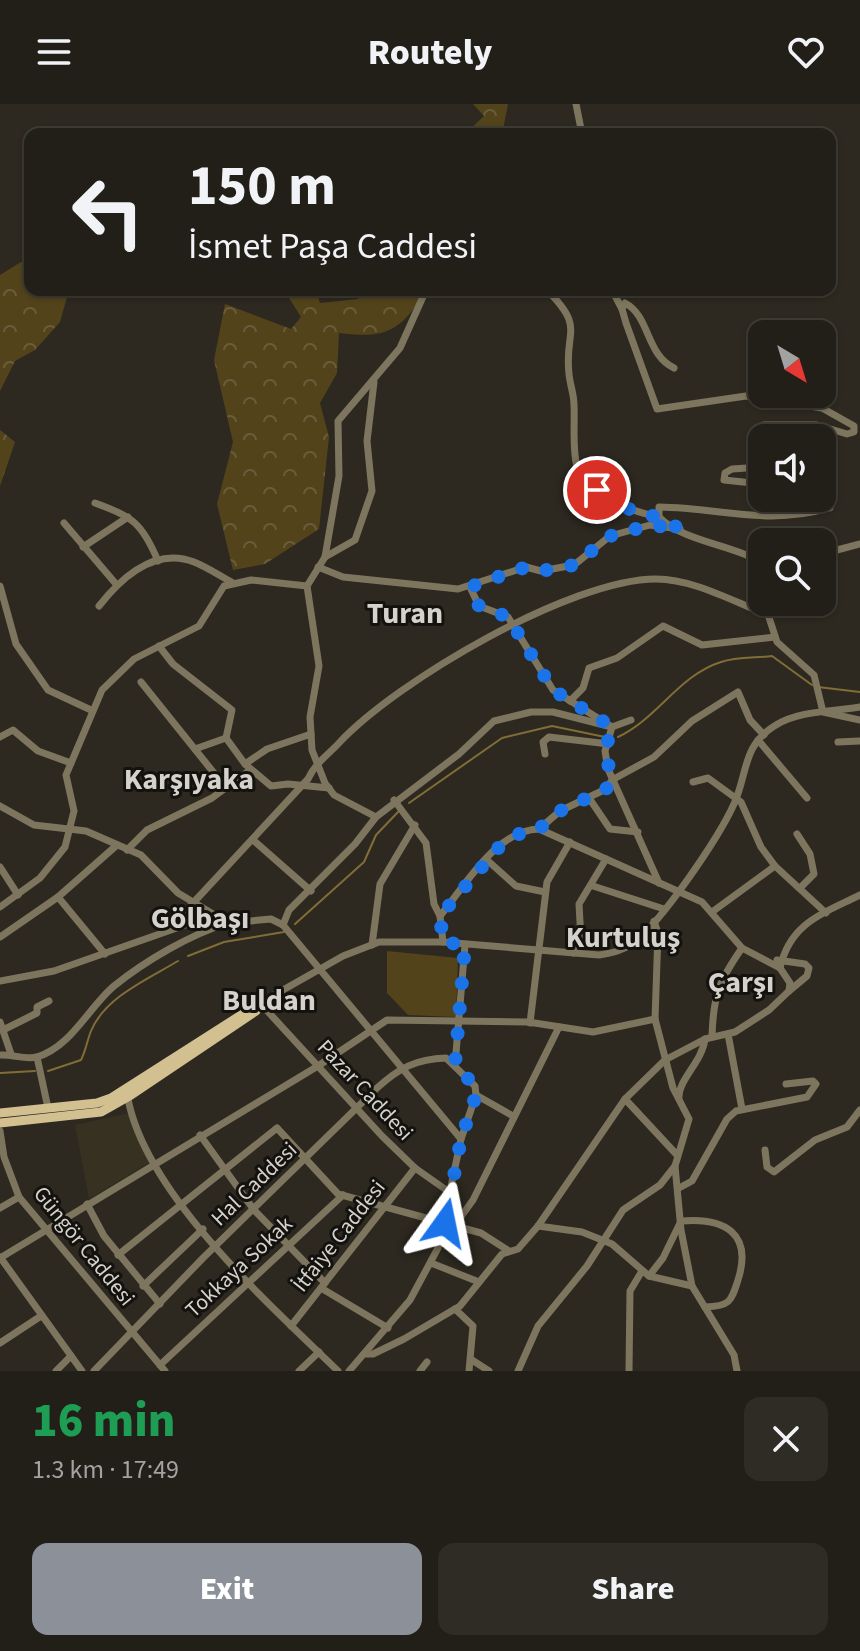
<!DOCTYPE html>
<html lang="en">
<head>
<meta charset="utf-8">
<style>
  body { margin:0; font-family:"Source Sans 3",sans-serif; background:#2e2c25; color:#f1f3f6; height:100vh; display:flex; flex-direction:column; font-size:30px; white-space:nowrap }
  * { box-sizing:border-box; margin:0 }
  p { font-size:26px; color:#a2a2a2 }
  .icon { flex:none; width:44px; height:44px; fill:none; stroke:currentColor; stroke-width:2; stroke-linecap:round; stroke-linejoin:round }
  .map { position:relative; height:1267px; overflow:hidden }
  .panel { display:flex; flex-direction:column; background:#221f18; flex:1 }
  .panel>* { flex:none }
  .top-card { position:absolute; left:24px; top:24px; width:812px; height:168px; border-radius:16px; box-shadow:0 2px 6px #0004,0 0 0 2px #3f3d37; background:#221f18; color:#f1f3f6; overflow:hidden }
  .needle { width:52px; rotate:142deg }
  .tools { position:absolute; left:748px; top:216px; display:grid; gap:16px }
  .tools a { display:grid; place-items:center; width:88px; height:88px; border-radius:16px; background:#221f18; box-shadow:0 2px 6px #0004,0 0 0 2px #3f3d37; font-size:40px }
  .pin { position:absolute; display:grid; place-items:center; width:68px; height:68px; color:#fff; margin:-34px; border:4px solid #fff; border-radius:50%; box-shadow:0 2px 8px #0007 }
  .me { position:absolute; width:88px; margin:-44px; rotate:12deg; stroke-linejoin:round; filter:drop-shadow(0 0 6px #0008) }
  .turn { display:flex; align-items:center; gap:28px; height:168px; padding:0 32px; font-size:36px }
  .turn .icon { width:104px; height:104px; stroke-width:2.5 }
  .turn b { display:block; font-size:56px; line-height:68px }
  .round { display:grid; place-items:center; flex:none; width:84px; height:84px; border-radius:16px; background:#2e2c25 }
  .headline { display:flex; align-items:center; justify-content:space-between; height:136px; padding:0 32px }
  h1 { font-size:48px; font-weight:800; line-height:60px; color:#1e9e55 }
  .primary-button { display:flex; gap:16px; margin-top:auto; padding:16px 32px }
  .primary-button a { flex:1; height:92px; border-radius:16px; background:#8c9099; color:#fff; font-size:32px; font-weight:800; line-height:92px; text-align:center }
  .primary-button a+a { background:#2e2c25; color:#f1f3f6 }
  header { display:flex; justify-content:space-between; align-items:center; height:104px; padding:0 32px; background:#221f18; font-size:36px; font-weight:800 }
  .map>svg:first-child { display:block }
  .built { fill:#373121 }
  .green { fill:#52431b }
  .forest { fill:url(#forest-crowns) }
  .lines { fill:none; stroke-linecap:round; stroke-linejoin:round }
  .stream { stroke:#826d37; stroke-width:2 }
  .minor { stroke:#7e755e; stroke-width:7 }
  .major { stroke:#d3c091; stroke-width:9 }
  .route { stroke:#1a73e8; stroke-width:14; stroke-dasharray:0 25.2 }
  .labels { text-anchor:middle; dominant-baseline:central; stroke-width:6; stroke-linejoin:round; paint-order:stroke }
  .street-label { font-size:22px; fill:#d5d2cc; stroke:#14120e }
  .district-label { font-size:30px; font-weight:bold; fill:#d5d2cc; stroke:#14120e }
</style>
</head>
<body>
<header><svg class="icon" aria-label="menu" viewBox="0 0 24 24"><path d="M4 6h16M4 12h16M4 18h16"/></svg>Routely<svg class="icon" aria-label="heart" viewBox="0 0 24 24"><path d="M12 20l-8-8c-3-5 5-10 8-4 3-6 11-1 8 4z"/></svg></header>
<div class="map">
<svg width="860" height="1267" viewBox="0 0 860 1267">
  <defs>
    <pattern id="forest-crowns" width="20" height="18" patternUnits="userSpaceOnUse" patternTransform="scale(2)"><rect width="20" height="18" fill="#52431b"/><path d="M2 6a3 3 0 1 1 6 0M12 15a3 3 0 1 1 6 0" fill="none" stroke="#6a5d3b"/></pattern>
  </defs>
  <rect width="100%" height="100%" fill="#2d2920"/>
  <polygon class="built" points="129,1009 150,1058 89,1095 75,1021"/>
  <polygon class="green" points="387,847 458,854 456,913 408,911 387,889"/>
  <g class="forest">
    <polygon points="473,0 508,0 502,30 465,30 484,12"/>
    <polygon points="21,158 30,160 30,186 69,186 60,218 35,246 15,257 0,287 0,171"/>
    <path d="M 284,186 L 316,186 L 320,199 L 358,195 L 361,186 L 427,186 C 400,227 388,235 339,229 L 337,269 L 320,299 L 329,333 L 319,425 L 265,460 L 233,466 L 217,400 L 233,338 L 214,256 L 225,200 L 291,225 L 301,213 Z"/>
    <polygon points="0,326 15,338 0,382"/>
  </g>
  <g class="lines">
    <g class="stream">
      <polyline points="818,583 860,588"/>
      <path d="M 618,633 C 657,615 679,571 721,558 C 736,553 756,554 772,552 L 812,581"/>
      <polyline points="409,699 502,634 552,622 605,633"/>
      <polyline points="295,820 364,758 376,731 398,708"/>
      <polyline points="188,852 224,838 284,828"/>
      <path d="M 48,967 L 81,956 C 86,946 87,937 91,927 C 105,893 148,875 178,857"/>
      <polyline points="0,969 35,967"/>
    </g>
    <g class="minor">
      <polyline points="576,0 582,30"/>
      <path d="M 547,186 C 586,225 564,226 569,270 C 570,281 574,290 574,301 C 575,321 572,344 577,363 C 585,392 634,408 659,413"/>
      <polyline points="612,186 622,205"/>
      <path d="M 674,264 C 646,251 650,212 625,199 L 622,205 L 626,219 L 657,305 L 746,292 L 822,304 L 854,322 L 854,328 L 847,330 L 817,321 L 764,321 L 756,324 L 754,333 L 762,338"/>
      <polyline points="762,363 732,365 725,369 724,376 762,380"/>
      <path d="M 95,399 C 133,413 142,419 158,457"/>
      <polyline points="64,419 116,480"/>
      <polyline points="83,443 128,413"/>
      <polyline points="822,450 860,440"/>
      <polyline points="325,453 355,436 372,387 367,337 374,278"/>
      <polyline points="318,463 343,473 458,485 526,463 541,467 574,461 610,432 650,421 680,425"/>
      <path d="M 762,474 L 759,457 C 732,441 682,437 659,413 L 659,403 C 723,404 765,422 830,404 L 833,396 L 822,386"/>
      <polyline points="0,482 16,540 48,586 91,606"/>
      <polyline points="470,483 479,502 508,513 553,586 612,623 605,647 608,665 659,779"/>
      <polyline points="764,498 777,538 814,571 823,608 860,616"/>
      <path d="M 99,502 C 121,474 155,443 194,458 C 207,463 220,472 233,479"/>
      <polyline points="159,542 173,560 232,606 226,634"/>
      <polyline points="141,578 226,684"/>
      <polyline points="570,597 583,584 589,564 617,554 663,522 702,541 775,533"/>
      <polyline points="0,633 13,626 38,647 71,659"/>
      <polyline points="758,636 807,694"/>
      <polyline points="838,638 860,637"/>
      <polyline points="195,645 226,634 245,660 271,682 288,680 329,684"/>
      <polyline points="545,650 543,638 549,633 609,640"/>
      <polyline points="245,660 267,645 311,630"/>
      <polyline points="693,678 708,674 741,698 761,743 775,762 826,809"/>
      <polyline points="589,694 610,725 638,728"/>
      <polyline points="394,696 426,739 434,800 440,812"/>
      <polyline points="0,702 34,721 86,727 141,751 178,789 228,819 271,815 283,821 461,1035"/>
      <polyline points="376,713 334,691 325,679 312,646 310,613 319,562 307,482 325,453 339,372 338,317 400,244 426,186"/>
      <polyline points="539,725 560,707 606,685 612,676 654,653 692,617 738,588 750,616 764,631"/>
      <polyline points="797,730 810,750 814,770 800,784"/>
      <polyline points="253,736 311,787"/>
      <polyline points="127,746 147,726 212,694 250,666"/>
      <polyline points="487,756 516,782 545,788"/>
      <polyline points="0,763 18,791"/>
      <polyline points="593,782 664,805"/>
      <polyline points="58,793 105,850"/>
      <polyline points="0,803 40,774 65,743 74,707 66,671 102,586 134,555 199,522 224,482 251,476 307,482"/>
      <polyline points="712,808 775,762"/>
      <polyline points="654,817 658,829 655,915 673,984 689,1015 675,1062 681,1126 692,1182"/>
      <polyline points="283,821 289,806 355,740 376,713 459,650 494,617 531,608 553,608 612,623 631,616"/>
      <path d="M 168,826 L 308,675 C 316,658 327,652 339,639 C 397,577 571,475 656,475 C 693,475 732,497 766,510"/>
      <polyline points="0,833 58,793 117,741"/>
      <polyline points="372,841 380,780 415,721"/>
      <polyline points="573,849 574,841 581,836 579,800 606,755"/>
      <polyline points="777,856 805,860 809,864 807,872 789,887"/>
      <path d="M 780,864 C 790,819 822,810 860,791"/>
      <polyline points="0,877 54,867 191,819 215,823"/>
      <polyline points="0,918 11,950"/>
      <polyline points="530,919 547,778 570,738"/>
      <polyline points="3,926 37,909 37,903 49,897"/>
      <polyline points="728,930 742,1005"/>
      <path d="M 712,933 C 713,892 719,877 742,844"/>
      <path d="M 0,951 C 12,950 25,956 37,953 C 71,943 89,903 114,882 C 145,857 189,831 228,819"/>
      <polyline points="37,953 48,1004"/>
      <polyline points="455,961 465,841"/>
      <path d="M 127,989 C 141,1086 269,1200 338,1267"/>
      <polyline points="476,991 513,1012"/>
      <path d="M 679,993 C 679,975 702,958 705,935"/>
      <polyline points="625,995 677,1051"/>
      <polyline points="0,1027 4,1053 19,1093 165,1267"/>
      <polyline points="200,1031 254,1106 325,1179"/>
      <polyline points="765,1046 767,1063 774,1068 815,1036 847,1023 860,1006"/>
      <polyline points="679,1084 692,1077 727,1015 736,1007 807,993 816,980 813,977 786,980"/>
      <path d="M 452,1090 L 415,1064 L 382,1032 L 260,899 L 343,852 L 379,838 L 443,838 L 599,851 C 612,849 622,847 633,839 C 662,818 719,733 734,700 C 748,669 742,641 776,621 C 801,606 833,608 860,603"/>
      <polyline points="87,1100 104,1132 160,1200"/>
      <polyline points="0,1104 19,1093"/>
      <polyline points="538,1122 582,1128 612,1140 649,1172 692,1182 734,1251 737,1267"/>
      <polyline points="442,1139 473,1096 559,923"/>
      <polyline points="118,1151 277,1024 338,1090 481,1129 509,1147"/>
      <polyline points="0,1153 82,1267"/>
      <polyline points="0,1154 318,962 387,916 528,918 593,928 655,915"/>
      <polyline points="431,1159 479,1178"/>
      <path d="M 649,1172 L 663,1154 L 681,1117 C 724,1113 753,1129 738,1176 C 731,1198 730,1202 705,1203"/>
      <polyline points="143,1182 203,1125"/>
      <polyline points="321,1184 388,1224"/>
      <polyline points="455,1205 473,1222 469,1267"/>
      <polyline points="291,1222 415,1064"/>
      <polyline points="0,1239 41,1212"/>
      <path d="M 364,1250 L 373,1250 L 404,1235 L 460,1202 L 502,1150 L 518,1145 L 538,1122 L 625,995 L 665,956 L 705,935 L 735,928 L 769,906 L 789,887 L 790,879 L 780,864 L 742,844 L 702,798 L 539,725 C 496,726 465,782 440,812 L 443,838"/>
      <polyline points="472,1256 489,1267"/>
      <polyline points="160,1261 343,1091"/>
      <polyline points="56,1267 71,1252"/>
      <path d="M 94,1267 L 203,1154 L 377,984 C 399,964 416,955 446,954 L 475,982 L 476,991 L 461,1035 L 438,1144 L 410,1196 L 349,1267"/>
      <polyline points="299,1267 319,1248"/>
      <polyline points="420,1267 427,1258"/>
      <polyline points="518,1267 538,1222 587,1162 623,1106 660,1081 675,1062"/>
      <polyline points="629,1267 630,1187 642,1167"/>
    </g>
    <g class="major">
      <polyline points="0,1009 97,999 111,994 260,899"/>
      <polyline points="0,1019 101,1008 131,991 256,907 260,899"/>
    </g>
  </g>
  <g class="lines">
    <polyline class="route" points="445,1119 461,1035 476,991 475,982 455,961 465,841 443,838 440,812 500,742 527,725 539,725 560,707 606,685 612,676 605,647 612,623 553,586 508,513 479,502 470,483 526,463 541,467 574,461 610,432 650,421 680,425 659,413 636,409 597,386"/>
  </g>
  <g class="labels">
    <g class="street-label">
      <text transform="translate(365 986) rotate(47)">Pazar Caddesi</text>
      <text transform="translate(254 1080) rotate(-44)">Hal Caddesi</text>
      <text transform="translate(339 1132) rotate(-52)">İtfaiye Caddesi</text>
      <text transform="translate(84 1142) rotate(51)">Güngör Caddesi</text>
      <text transform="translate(239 1163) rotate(-43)">Tokkaya Sokak</text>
    </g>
    <g class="district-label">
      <text x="405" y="509">Turan</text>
      <text x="189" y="675">Karşıyaka</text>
      <text x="200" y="814">Gölbaşı</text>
      <text x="623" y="833">Kurtuluş</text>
      <text x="741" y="878">Çarşı</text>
      <text x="269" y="896">Buldan</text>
    </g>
  </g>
</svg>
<div class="tools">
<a><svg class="needle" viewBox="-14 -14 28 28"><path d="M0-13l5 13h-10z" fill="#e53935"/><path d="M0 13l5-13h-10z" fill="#a2a2a2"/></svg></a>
<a><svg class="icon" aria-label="sound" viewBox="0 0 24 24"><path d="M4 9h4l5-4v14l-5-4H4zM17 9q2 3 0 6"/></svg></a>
<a><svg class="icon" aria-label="search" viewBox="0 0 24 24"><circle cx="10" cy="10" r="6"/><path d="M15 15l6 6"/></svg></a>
</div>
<div class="pin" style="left:597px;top:386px;background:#d93025"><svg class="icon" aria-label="arrive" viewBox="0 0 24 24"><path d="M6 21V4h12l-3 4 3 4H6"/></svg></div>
<svg class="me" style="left:445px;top:1119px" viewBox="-20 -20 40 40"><path d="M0-17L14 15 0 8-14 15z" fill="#1a73e8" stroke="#fff" stroke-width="4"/></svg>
<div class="top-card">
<div class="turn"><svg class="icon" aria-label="left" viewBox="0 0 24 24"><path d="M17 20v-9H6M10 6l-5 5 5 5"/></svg><div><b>150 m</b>İsmet Paşa Caddesi</div></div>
</div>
</div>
<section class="panel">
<div class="headline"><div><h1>16 min</h1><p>1.3 km · 17:49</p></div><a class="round"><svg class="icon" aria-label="close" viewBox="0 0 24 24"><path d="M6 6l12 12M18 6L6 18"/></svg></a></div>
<div class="primary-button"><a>Exit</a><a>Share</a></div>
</section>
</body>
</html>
